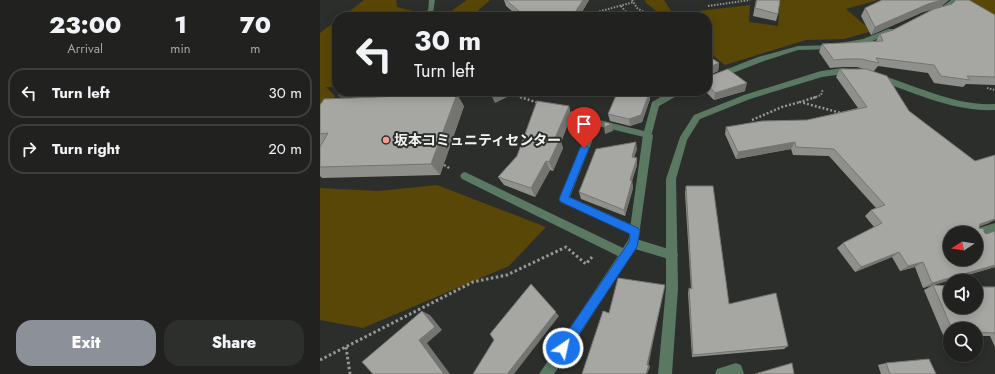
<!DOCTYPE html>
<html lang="en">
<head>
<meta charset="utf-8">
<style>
  body { margin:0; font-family:Jost,"Noto Sans JP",sans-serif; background:#2d2f2d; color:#f1f3f6; height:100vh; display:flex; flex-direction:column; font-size:15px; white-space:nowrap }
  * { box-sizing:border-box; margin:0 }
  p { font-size:13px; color:#a2a4a5 }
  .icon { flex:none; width:22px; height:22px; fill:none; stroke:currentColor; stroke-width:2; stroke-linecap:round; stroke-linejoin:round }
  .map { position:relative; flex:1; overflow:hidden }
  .panel { display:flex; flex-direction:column; background:#212220; width:320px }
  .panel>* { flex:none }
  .guide { position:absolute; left:12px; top:12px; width:380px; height:84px; border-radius:16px; box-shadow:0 2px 10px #0003,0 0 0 1px #3e3f3e; background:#212220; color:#f1f3f6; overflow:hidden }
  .needle { width:26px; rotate:258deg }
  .fabs { position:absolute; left:623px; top:226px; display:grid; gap:8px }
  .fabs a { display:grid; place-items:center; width:40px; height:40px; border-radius:50%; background:#212220; box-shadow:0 2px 10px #0003,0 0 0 1px #3e3f3e; font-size:20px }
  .pin { position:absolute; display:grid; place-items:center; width:34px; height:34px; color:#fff; margin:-41px -17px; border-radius:50% 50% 50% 0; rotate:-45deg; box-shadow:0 0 4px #0007 }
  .pin .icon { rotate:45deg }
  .me { position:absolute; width:44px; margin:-22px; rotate:34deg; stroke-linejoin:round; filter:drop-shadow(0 0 3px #0008) }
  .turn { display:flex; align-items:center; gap:14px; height:84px; padding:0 16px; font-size:18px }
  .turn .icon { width:52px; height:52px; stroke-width:2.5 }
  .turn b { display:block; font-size:28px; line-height:34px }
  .eta { display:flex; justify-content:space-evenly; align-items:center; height:68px; text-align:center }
  .eta b { font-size:24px; font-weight:800; line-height:28px }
  .cta { display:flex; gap:8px; margin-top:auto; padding:8px 16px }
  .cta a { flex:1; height:46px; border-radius:16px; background:#8c9099; color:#fff; font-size:16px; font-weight:800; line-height:46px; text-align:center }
  .cta a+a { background:#2d2f2d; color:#f1f3f6 }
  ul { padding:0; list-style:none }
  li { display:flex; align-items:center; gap:12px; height:50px; margin:0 8px 6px; padding:0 8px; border:2px solid #3e3f3e; border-radius:16px }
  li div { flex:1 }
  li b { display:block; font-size:15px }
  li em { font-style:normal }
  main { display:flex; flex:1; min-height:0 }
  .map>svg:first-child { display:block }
  .green { fill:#594708 }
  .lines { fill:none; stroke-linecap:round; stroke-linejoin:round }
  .street-tunnel-far1 { stroke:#4a4c49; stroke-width:8; stroke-dasharray:8 3.5; stroke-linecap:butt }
  .street-tunnel { stroke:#4a4c49; stroke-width:10; stroke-dasharray:10 4.5; stroke-linecap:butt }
  .path-far2 { stroke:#959795; stroke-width:2; stroke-dasharray:1.5 1.5; stroke-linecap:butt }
  .path-far1 { stroke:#959795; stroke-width:2.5; stroke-dasharray:2 2; stroke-linecap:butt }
  .path { stroke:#959795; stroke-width:3; stroke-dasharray:2.5 2.5; stroke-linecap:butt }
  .lane { fill:#5a7862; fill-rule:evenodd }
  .street { fill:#5a7862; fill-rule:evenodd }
  .wall { fill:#8f908b; fill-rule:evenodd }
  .shaded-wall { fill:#747571 }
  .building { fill:#a6a7a2; stroke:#747571; fill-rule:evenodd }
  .route { fill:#1a73e8; stroke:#114b97 }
  .poi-dot { fill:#f49d8d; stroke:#2c2e2b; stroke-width:1.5 }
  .labels { text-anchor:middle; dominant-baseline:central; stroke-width:4; stroke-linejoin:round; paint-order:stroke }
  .poi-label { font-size:14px; font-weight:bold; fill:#f1f3f1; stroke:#2c2e2b; text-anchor:start }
</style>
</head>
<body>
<main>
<section class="panel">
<div class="eta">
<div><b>23:00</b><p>Arrival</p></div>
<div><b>1</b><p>min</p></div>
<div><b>70</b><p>m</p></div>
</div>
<ul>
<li><svg class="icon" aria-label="left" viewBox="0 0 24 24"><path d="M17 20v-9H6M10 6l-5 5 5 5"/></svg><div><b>Turn left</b></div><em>30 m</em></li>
<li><svg class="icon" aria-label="right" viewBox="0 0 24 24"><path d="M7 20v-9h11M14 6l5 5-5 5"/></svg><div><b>Turn right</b></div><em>20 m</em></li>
</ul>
<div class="cta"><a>Exit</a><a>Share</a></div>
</section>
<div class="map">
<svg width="675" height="374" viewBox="0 0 675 374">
  <rect width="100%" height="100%" fill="#2c2e2b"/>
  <g class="green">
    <polygon points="44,0 76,0 77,7 117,17 22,17"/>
    <polygon points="147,0 170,0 153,15 152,17 123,17"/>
    <polygon points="325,0 344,0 353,14 430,5 429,22 458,26 460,1 462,0 558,0 526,9 552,31 524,39 486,40 405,65 387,51 387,17 344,17 326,3"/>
    <polygon points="649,0 675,0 675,20"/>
    <polygon points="17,20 17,87 6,87 15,96 0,121 0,33"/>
    <polygon points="117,185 226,227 189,266 43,328 0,320 0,188 59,191"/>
  </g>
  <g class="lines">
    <g class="street-tunnel-far1">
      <polyline points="105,17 111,12"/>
      <polyline points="22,98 29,91"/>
    </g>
    <polyline class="street-tunnel" points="0,119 23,97"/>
    <g class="path-far2">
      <polyline points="312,0 317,8 332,17"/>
      <polyline points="301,6 310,17"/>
      <polyline points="388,6 430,0"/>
      <polyline points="259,17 314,2"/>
      <polyline points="667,88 675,90"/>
      <polyline points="187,91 203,98"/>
      <polyline points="493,98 501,95 503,89"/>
    </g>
    <g class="path-far1">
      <polyline points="200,97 219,103"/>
      <polyline points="496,97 480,102 521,113"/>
      <polyline points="247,111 261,116"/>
      <polyline points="432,120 462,107 480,102"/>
      <polyline points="124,165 131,169"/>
    </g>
    <g class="path">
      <polyline points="26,347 30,374"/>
      <polyline points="0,360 153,282 187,275 246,247 266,264 272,257"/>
    </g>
    <g class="lane">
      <polygon points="631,0 638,0 626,10 618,12 615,10 622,7"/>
      <polygon points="568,29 574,29 575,31 548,43 529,46 525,44 526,42 543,39"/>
      <polygon points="513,45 517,47 516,49 478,50 444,61 387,83 387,77 438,57 478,46"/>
      <polygon points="351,91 360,91 355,97 339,106 331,137 328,138 278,126 250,197 319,228 320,231 319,234 315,236 311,234 240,202 239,199 272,120 275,119 324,131 332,102"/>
      <polygon points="145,172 303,248 309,239 313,238 352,250 356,251 358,255 356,259 352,260 315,249 234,374 219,374 298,256 142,179 140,176 142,173"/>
      <polygon points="675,223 675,233 656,238 656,233 651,233 652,230"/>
      <polygon points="416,363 421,365 424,374 395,374 397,369"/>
    </g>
    <g class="street">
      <polygon points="109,0 115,0 113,13 108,12"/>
      <polygon points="523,68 535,70 536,72 532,75 523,74 502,77 430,99 380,119 367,140 356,179 358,288 352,374 338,374 346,288 346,179 360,137 374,115 424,95 501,71"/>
      <path d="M 557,74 C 596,85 633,106 675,104 L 675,110 C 633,112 593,92 554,79 L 553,77 Z"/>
      <polygon points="328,132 333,135 318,243 317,247 313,248 309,247 308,243 323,135"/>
    </g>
  </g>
  <g class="wall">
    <polygon points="184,0 269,0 259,17 199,17 186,6"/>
    <polygon points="436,0 458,14 456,21 433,16"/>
    <path d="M 621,6 L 675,15 L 675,85 L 646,84 L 643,87 L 614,83 L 608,73 L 558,66 L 554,71 L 552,71 L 589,111 L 669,223 L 659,226 L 659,228 L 664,232 L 675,267 L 603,288 L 595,267 L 580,271 L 572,257 L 535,272 L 517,248 L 523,243 L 554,227 L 545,216 L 551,210 L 556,208 L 509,156 L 473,155 L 471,149 L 416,159 L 405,134 L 406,127 L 487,120 L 538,108 L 516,77 L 520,69 L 544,69 L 537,67 L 523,67 L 510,68 L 499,52 L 502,44 L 556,41 L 560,34 L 573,30 L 613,9 L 603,12 L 551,35 L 541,16 L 545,8 ZM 631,233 L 656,233 L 630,259 L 628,235 L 628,234 Z"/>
    <polygon points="387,55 399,63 398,71 387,76 387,77 425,91 394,100 385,91 387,91"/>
    <polygon points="330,94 330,99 322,122 310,126 290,121 288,114"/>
    <polygon points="144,106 120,175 2,178 0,176 0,147 1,145 0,146 0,134"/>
    <polygon points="249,106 251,116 241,142 243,148 233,171 230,170 215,197 184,185 178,177"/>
    <polygon points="317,149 314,157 317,158 317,165 312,181 313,188 305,216 261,199 259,192"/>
    <polygon points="366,186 409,304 468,346 464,349 372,357 368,293 369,288 371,289 365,193"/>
    <polygon points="613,285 675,287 675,347 670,336 656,336 656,329 630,329 630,335 623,335 604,290"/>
    <polygon points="566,363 616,374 561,374 558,365"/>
  </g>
  <g class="shaded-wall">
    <polygon points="263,0 269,0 259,17 252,17"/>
    <polygon points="622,0 629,0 621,7 603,12 551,35 555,27 608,4"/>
    <polygon points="399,63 398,71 387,76 387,68"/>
    <polygon points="427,83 425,91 394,100 395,93"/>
    <polygon points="180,91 200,91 175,103 171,95"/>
    <polygon points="329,91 331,91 330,94 330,99 322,122 310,126 309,119"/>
    <polygon points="137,94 144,106 120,175 111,164"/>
    <polygon points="249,106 251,116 241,142 243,148 233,171 229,162 235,138"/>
    <polygon points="292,124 293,131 285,134 284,127"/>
    <polygon points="316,142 317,149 312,164 312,157"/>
    <polygon points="475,142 471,149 416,159 418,152"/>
    <polygon points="317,158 317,165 312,181 313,188 305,216 304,210 310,180"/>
    <polygon points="226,161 230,170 215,197 211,188"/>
    <polygon points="675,219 675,220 669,223 651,230 660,224"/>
    <polygon points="640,227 631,233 621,236 629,230"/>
    <polygon points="579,252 572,257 535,272 541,267"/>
    <polygon points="603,262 595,267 580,271 588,266"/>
    <polygon points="675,265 675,267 603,288 612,283"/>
    <polygon points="211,284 239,316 194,374 189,374 188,373"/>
    <polygon points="345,285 344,289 328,367 327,365"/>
    <polygon points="102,311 110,315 122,330 107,343 130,374 124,374 99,340"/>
    <polygon points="329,365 330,367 327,374 326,374"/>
  </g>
  <g class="building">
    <polygon points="186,0 263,0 252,17 206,17"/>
    <polygon points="437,0 460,0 458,14 435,8"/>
    <polygon points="562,0 622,0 608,4 555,27 545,8"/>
    <polygon points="636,0 649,0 675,15 675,77 647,76 650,80 621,76 614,65 556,58 559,63 541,59 527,59 514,60 502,44 563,41 560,34 573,30 614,9 632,4"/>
    <polygon points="387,55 399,63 387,68"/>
    <polygon points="408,69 427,83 395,93 387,84 387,72 387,77"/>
    <path d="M 520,69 L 546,69 L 567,76 L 589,111 L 655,161 L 675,155 L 675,219 L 660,224 L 659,228 L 664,229 L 664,232 L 666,234 L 675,231 L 675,265 L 612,283 L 603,262 L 588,266 L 579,252 L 541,267 L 523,243 L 562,223 L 551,210 L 565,205 L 514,149 L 476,147 L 475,142 L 418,152 L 406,127 L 442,121 L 487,120 L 547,107 ZM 640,227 L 640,233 L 656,233 L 656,259 L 630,259 L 630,239 L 628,235 L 629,230 Z"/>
    <polygon points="169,91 180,91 171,95"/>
    <polygon points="298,91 330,91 321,115 309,119 288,114"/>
    <polygon points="137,94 111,164 0,167 0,147 8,133 0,134 0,105 4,99"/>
    <polygon points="217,101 249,106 235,138 240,139 229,162 226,161 211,188 178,177 197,156"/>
    <polygon points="285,122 292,124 284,127"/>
    <polygon points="316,142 312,157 317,158 310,180 312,181 304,210 259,192 276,149"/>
    <polygon points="366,186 393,186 409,304 456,293 468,346 373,355 369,288 372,289"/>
    <polygon points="298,278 345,285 327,365 329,365 326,374 262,374 283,311 289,313"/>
    <polygon points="211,284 236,312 188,373 189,374 153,374 174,340 170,334"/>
    <polygon points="613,285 630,286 630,307 656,307 656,287 675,287 675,333 656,332 656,329 632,329"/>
    <polygon points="102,311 115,327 99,340 124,374 53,374 42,362"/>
    <polygon points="609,359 616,374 570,374 566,363"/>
    <polygon points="472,363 474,374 435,374"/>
  </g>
  <polygon class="route" points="264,144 269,148 249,197 318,228 320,231 317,247 247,352 243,354 239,352 237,348 239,344 309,242 310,234 241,202 239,199 260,148"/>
  <circle class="poi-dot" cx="66" cy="140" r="4"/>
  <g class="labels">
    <g class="poi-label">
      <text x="74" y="140">坂本コミュニティセンター</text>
    </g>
  </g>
</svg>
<div class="fabs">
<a><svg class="needle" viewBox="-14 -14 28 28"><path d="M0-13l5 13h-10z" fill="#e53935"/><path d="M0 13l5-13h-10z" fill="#a2a4a5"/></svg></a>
<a><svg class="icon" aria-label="sound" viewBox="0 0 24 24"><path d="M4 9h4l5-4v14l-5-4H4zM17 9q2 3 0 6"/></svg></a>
<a><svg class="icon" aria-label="search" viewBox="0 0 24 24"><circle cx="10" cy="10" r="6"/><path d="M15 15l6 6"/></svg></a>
</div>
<div class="pin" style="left:264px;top:148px;background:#d93025"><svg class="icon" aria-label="arrive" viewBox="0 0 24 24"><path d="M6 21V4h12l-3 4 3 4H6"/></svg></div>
<svg class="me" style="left:243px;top:348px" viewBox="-20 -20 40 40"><circle r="17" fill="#1a73e8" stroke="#fff" stroke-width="3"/><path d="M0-11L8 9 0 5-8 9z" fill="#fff"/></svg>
<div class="guide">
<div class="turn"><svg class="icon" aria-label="left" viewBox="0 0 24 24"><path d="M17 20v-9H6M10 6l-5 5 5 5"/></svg><div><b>30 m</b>Turn left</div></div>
</div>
</div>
</main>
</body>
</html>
